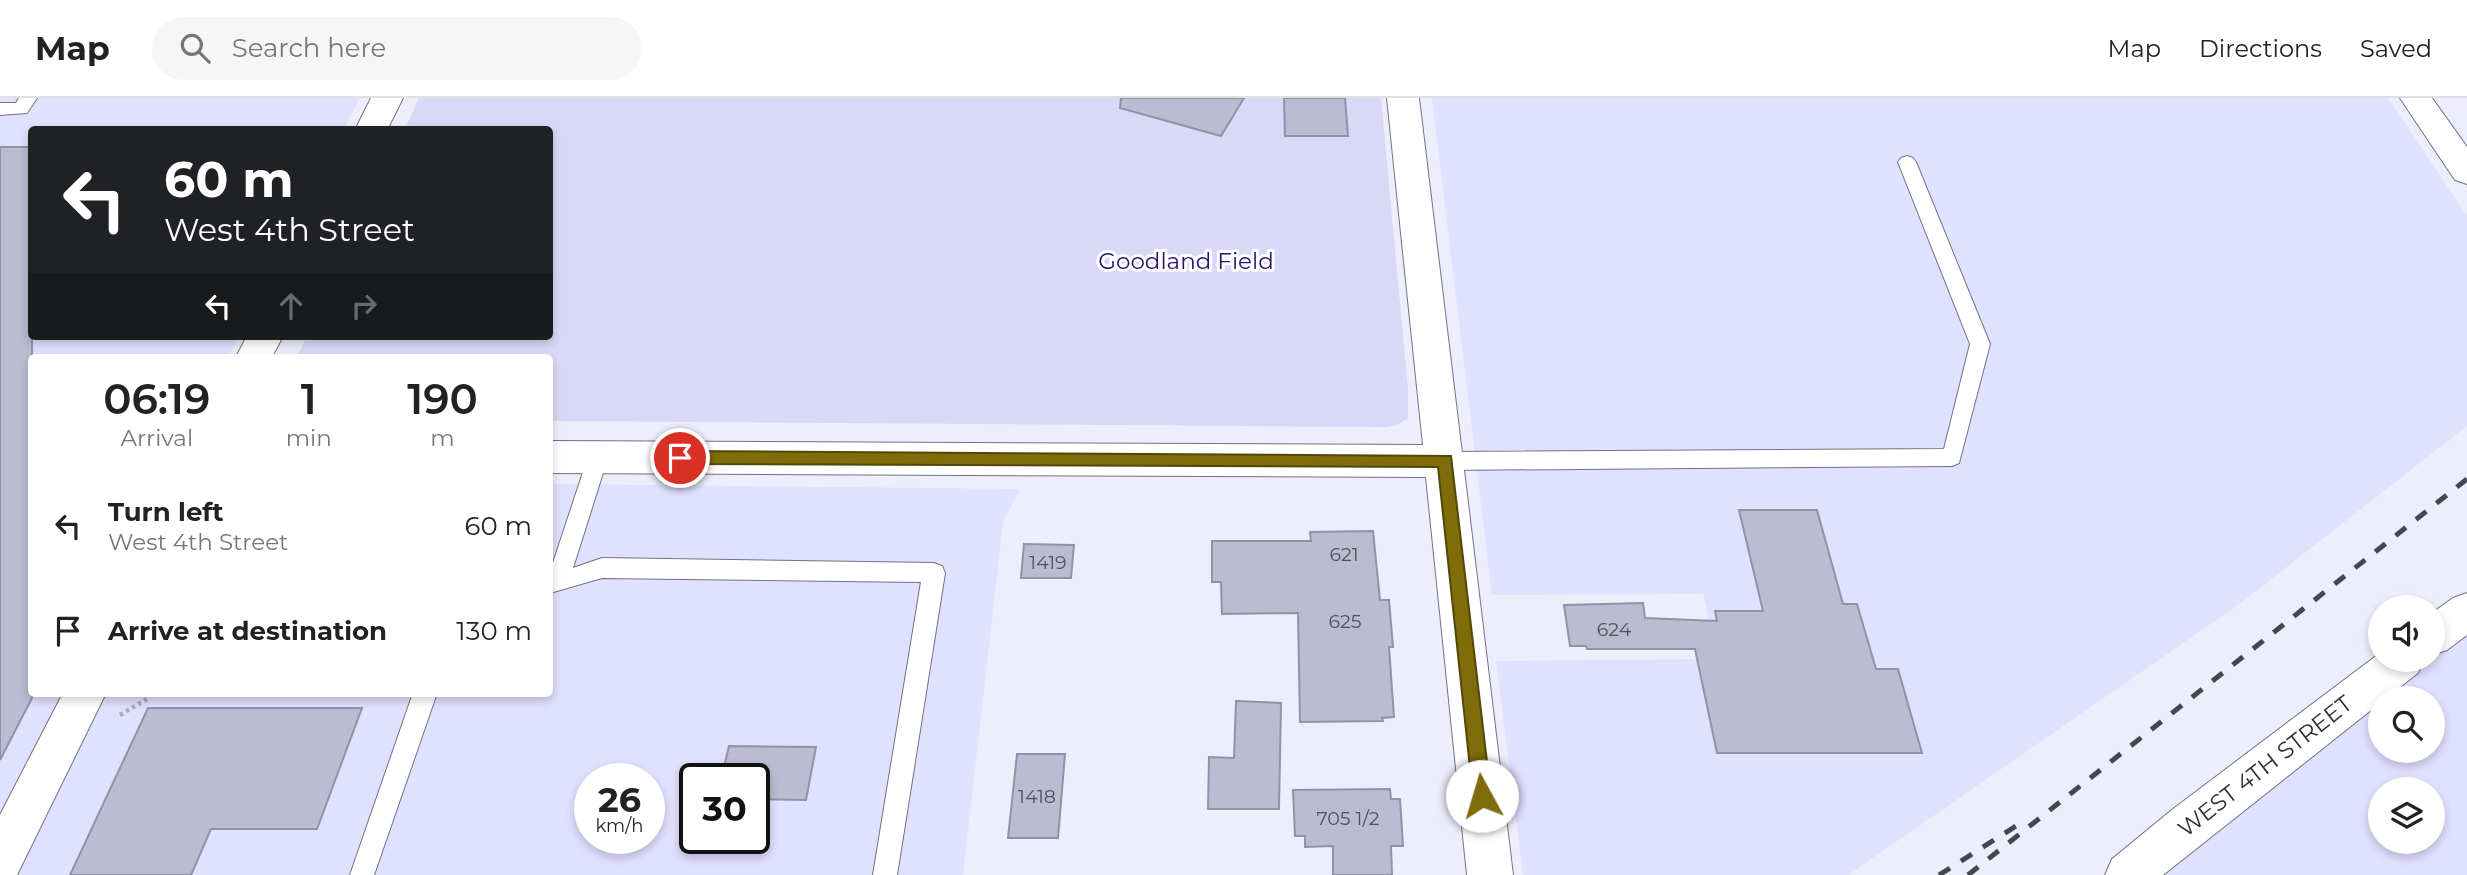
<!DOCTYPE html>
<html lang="en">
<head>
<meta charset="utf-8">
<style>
  body { margin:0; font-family:Montserrat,sans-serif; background:#f6f6f6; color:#222; height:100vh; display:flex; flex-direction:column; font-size:26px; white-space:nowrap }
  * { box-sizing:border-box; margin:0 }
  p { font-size:23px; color:#767676 }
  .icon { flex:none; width:38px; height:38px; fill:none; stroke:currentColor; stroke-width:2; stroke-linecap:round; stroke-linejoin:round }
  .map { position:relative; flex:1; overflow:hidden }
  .details { position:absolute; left:28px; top:256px; width:525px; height:343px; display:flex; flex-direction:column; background:#fff; border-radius:7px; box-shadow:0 4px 10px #0003 }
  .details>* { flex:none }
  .banner { position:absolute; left:28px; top:28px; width:525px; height:214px; border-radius:7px; box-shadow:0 4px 10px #0003; background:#202124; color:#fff; overflow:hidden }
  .tools { position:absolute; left:2368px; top:497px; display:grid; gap:14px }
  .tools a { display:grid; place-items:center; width:77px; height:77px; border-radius:50%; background:#fff; box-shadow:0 4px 10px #0003; font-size:35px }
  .speed { position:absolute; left:574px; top:665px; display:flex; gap:14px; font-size:35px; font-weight:700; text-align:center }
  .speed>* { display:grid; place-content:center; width:91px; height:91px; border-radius:50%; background:#fff; box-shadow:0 4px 10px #0003; line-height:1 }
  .speed small { font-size:18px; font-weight:400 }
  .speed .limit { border:4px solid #111; border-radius:10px; background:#fff; color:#111 }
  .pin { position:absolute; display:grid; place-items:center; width:60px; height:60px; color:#fff; margin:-30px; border:4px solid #fff; border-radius:50%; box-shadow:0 2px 7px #0007 }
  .me { position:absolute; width:77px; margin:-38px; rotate:354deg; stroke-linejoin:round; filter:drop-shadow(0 0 5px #0008) }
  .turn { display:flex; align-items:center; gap:24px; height:147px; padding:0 21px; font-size:32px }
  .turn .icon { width:91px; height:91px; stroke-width:2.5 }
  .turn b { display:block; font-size:49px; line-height:60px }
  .lanes { display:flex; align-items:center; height:66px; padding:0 21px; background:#0003; justify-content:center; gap:35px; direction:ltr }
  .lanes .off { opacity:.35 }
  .eta { display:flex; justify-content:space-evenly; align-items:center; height:119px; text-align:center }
  .eta b { font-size:42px; font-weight:600; line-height:49px }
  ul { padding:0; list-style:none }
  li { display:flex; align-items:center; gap:21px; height:105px; padding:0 21px }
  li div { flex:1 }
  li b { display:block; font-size:26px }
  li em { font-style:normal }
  header { display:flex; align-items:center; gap:42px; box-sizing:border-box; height:98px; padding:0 35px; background:#fff; border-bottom:2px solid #e0e0e0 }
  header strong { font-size:33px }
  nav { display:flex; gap:38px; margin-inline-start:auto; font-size:24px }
  .search { width:490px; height:63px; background:#f6f6f6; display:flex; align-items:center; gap:18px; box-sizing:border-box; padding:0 24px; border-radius:38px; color:#767676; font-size:26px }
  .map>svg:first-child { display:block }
  .built { fill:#e0e0ff; fill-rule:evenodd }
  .green { fill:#d9d9f7 }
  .building { fill:#bbbcd2; stroke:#9192a7; stroke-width:2 }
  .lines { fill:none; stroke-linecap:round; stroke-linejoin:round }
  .lane-casing { stroke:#717286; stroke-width:2 }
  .street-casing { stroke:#717286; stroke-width:2 }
  .secondary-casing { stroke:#717286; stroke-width:2 }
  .path { stroke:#ababb7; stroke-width:4.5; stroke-dasharray:3.5 3.5; stroke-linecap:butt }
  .lane { fill:#fff; fill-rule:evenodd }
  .street { fill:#fff; fill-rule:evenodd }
  .secondary { fill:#fff; fill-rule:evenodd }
  .rail { stroke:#464650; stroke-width:5; stroke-dasharray:13 13; stroke-linecap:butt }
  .route { fill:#7e6d0a; stroke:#524706; stroke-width:2 }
  .labels { text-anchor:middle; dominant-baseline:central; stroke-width:6; stroke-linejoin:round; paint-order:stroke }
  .number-label { font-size:19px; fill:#51525e }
  .park-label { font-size:23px; fill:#2b136f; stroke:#fff }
  .street-label { font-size:23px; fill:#2e2e37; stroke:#fff }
</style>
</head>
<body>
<header>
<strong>Map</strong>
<div class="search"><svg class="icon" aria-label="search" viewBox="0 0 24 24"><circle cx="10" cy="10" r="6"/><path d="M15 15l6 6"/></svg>Search here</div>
<nav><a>Map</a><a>Directions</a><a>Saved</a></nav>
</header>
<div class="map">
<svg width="2467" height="777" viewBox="0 0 2467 777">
  <rect width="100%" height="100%" fill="#ededfb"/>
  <g class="built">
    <path d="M 0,0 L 360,0 L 344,31 L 32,32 L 32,238 L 239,238 L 228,259 L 32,259 L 32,595 L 550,595 L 550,386 L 1020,391 L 1003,424 L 963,777 L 0,777 ZM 590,681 L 649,681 L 649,740 L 590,740 ZM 695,681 L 754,681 L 754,740 L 695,740 Z"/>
    <polygon points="1432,0 2388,0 2467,118 2467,328 2238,507 1848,777 1523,777 1496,563 1718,561 1703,496 1492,497"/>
    <path d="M 2467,532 L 2467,777 L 2157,777 L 2380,601 L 2380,653 L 2432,653 L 2432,600 L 2381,600 ZM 2380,691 L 2432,691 L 2432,744 L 2380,744 Z"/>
  </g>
  <polygon class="green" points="419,0 1381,0 1408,291 1408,320 1397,327 1387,329 550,323 550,259 297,259 307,238 550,238 550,32 405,31"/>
  <g class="building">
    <polygon points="1121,0 1244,0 1221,38 1120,10"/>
    <polygon points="1284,0 1345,0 1348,38 1285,38"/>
    <polygon points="0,49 32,49 32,600 0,662"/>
    <polygon points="1739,412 1817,412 1843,506 1857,506 1876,571 1898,571 1922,655 1717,655 1695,551 1587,551 1586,548 1570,548 1564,507 1643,505 1645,520 1717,523 1715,513 1763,513"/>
    <polygon points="1373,433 1380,502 1389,502 1393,549 1389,549 1394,619 1382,620 1383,623 1300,624 1298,515 1222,516 1221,484 1212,484 1212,443 1311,443 1310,434"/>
    <polygon points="1024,446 1074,447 1071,480 1021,480"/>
    <polygon points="1236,603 1281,605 1279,711 1208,711 1209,659 1234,660"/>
    <polygon points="148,610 362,610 317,731 211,731 191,777 70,777"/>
    <polygon points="729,648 816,649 806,702 754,701 754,681 721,681"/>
    <polygon points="1017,656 1065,656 1058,740 1008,740"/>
    <polygon points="1390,691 1391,701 1400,701 1403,748 1391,748 1392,777 1333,777 1333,748 1305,749 1305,738 1295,738 1293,692"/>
  </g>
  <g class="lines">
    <defs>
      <g id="lane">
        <polygon points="19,0 37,0 27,15 0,17 0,5 16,5"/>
        <polygon points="1907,58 1913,60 1916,64 1990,246 1959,365 1952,368 1445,372 1438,369 1435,363 1438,357 1445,354 1944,351 1970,246 1898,64 1901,60"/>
        <polygon points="598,350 605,353 608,359 573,470 602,460 934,465 942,468 945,475 897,777 873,777 921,484 602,480 550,495 550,474 588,359 591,353"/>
        <polygon points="413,595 437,595 374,777 350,777"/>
      </g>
      <g id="street">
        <polygon points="371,0 403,0 387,32 355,32"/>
        <polygon points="1387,0 1419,0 1513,777 1467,777 1426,379 550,375 550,343 1423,347"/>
        <polygon points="247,238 283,238 272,259 236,259"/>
        <polygon points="2467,495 2467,537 2447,552 2432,557 2432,515 2453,500"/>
        <polygon points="2380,555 2380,562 2424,562 2418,575 2386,600 2380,600 2380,605 2163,777 2105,777 2112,761 2173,711"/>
        <polygon points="63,595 106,595 17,777 0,777 0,717"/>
      </g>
      <polygon id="secondary" points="2400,0 2432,0 2467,49 2467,86 2455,82"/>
    </defs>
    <use href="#lane" class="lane-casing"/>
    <use href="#street" class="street-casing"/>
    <use href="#secondary" class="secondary-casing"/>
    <polyline class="path" points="120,617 147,601"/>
    <use href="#lane" class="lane"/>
    <use href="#street" class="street"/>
    <use href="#secondary" class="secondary"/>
    <g class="rail">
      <polyline points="1939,777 2016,728"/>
      <polyline points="1968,777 2467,381"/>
    </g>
  </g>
  <polygon class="route" points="680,353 1451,358 1491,698 1488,704 1482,707 1475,704 1473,698 1438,369 680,366 672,360"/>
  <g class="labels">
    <g class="number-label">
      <text x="1344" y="456">621</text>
      <text x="1048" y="464">1419</text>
      <text x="1345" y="523">625</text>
      <text x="1614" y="531">624</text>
      <text x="1037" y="698">1418</text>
      <text x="1348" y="720">705 1/2</text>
    </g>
    <g class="park-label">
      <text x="1186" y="163">Goodland Field</text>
    </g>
    <g class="street-label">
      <text transform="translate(2265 668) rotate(-38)">WEST 4TH STREET</text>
    </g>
  </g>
</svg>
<div class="tools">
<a><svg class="icon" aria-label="sound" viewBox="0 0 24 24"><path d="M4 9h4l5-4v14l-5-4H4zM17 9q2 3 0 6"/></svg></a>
<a><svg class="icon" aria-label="search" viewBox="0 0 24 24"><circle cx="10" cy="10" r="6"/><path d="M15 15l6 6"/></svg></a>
<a><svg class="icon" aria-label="layers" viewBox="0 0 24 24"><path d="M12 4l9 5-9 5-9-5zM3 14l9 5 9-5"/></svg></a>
</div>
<div class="speed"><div>26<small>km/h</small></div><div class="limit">30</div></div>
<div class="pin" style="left:680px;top:360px;background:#d93025"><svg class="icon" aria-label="arrive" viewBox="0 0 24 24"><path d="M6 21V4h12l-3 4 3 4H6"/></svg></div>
<svg class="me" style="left:1482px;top:698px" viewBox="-20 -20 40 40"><circle r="19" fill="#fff"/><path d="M0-13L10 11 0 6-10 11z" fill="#7e6d0a"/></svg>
<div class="banner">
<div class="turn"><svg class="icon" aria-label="left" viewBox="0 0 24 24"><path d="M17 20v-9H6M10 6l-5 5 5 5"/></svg><div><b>60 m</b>West 4th Street</div></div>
<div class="lanes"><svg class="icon" aria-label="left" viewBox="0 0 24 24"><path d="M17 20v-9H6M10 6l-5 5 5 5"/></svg><svg class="icon off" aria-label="ahead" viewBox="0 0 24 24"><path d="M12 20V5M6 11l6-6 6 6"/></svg><svg class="icon off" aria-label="right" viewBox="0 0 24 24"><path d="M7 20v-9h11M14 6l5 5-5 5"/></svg></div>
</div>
<section class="details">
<div class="eta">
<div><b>06:19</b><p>Arrival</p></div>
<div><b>1</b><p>min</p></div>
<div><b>190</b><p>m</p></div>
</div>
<ul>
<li><svg class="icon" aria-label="left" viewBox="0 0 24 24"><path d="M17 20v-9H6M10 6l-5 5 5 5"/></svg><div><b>Turn left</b><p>West 4th Street</p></div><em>60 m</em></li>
<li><svg class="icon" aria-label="arrive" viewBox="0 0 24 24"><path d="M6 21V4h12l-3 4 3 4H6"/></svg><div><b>Arrive at destination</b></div><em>130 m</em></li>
</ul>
</section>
</div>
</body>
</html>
